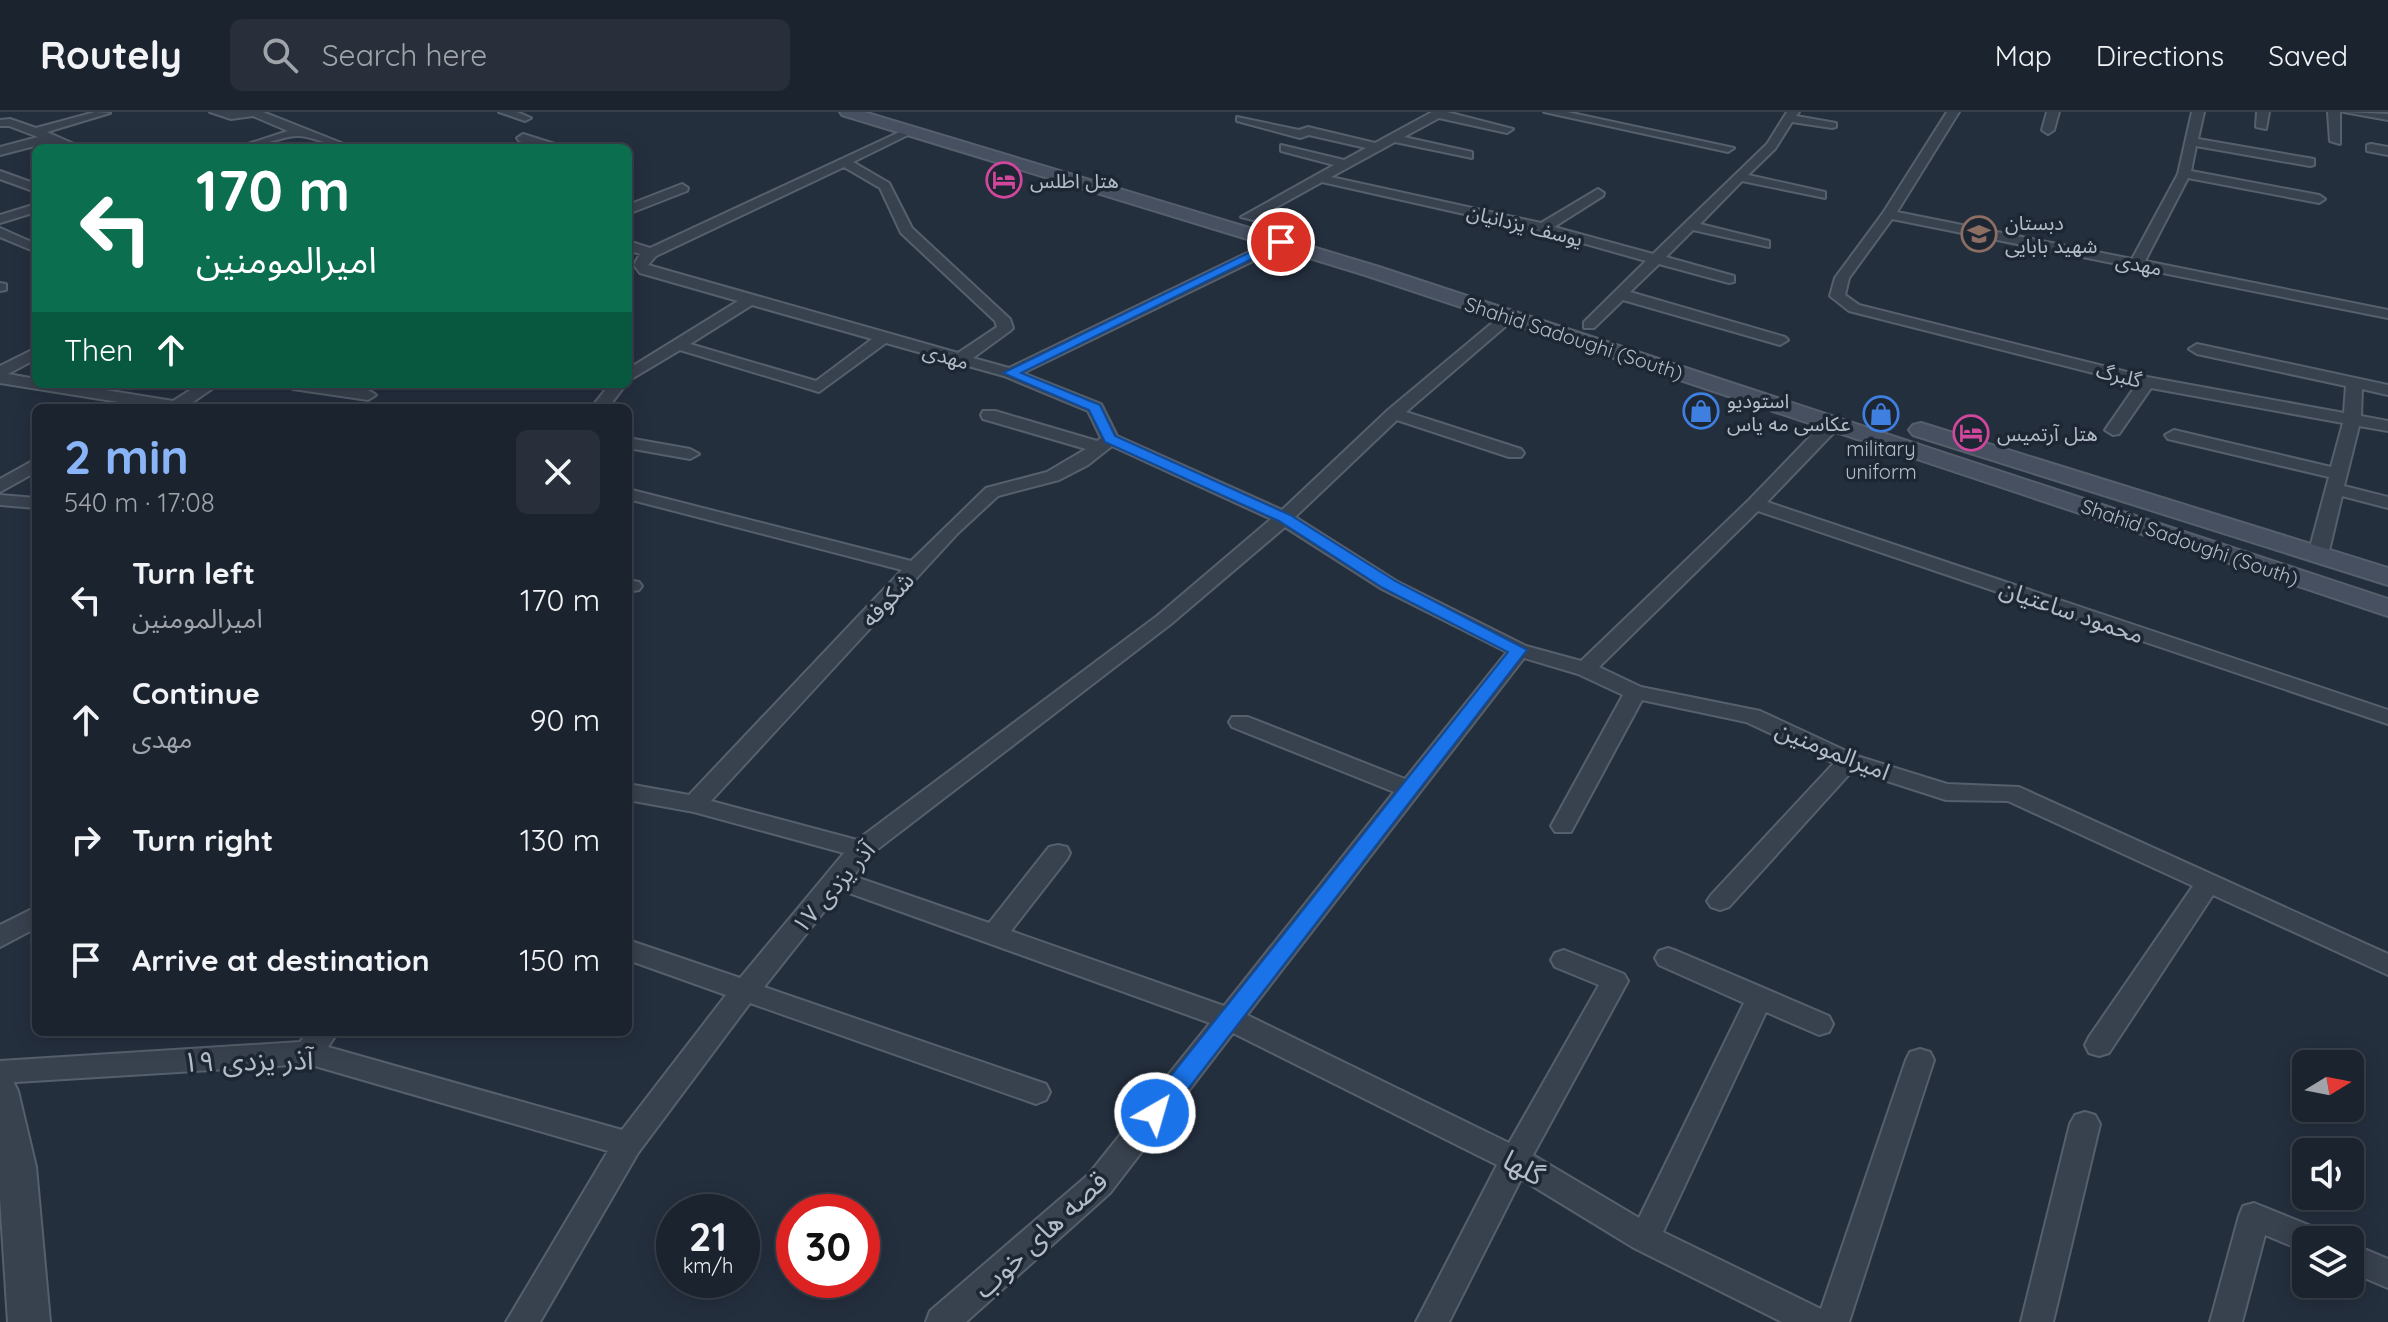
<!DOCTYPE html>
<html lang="en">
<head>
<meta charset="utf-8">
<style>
  body { margin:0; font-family:Quicksand,"Noto Sans Arabic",sans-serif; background:#282f3a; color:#f1f3f6; height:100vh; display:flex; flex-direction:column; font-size:30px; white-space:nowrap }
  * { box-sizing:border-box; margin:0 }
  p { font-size:26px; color:#a0a4aa }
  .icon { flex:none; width:44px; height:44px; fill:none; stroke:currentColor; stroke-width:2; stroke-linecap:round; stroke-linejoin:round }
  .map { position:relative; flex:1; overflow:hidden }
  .details { position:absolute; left:32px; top:292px; width:600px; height:632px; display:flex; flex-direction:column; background:#1b232e; border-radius:12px; box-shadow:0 4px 20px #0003,0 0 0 2px #39404a }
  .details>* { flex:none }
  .banner { position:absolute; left:32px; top:32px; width:600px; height:244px; border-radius:12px; box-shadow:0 4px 20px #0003,0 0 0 2px #39404a; background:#0b6e4f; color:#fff; overflow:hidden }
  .needle { width:52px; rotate:80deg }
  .tools { position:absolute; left:2292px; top:938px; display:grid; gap:16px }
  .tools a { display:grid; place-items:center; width:72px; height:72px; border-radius:12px; background:#1b232e; box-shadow:0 4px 20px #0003,0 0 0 2px #39404a; font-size:40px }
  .speed { position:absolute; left:656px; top:1082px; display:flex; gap:16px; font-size:40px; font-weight:700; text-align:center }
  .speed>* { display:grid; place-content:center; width:104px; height:104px; border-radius:50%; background:#1b232e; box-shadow:0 4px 20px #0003,0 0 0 2px #39404a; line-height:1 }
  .speed small { font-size:20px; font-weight:400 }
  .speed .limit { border:12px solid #d22; background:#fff; color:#111 }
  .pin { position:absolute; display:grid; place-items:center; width:68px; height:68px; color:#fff; margin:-34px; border:4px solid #fff; border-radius:50%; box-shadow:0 2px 8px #0007 }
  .me { position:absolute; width:88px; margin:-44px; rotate:38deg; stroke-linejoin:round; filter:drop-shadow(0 0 6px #0008) }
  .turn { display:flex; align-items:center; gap:28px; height:168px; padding:0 32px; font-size:36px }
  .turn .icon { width:104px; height:104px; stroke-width:2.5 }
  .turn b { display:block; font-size:56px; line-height:68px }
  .then { display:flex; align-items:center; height:76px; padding:0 32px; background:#0003; gap:16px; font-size:30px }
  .round { display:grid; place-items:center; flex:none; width:84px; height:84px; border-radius:12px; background:#282f3a }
  .headline { display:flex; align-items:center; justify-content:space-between; height:136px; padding:0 32px }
  h1 { font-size:48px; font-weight:800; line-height:60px; color:#8ab4f8 }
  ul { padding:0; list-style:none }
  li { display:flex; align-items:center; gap:24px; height:120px; padding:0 32px }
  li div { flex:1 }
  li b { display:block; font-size:30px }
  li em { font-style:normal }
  header { display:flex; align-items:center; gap:48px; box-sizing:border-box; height:112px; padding:0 40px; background:#1b232e; border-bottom:2px solid #39404a }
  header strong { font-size:38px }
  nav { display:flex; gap:44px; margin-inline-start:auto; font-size:28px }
  .search { width:560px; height:72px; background:#282f3a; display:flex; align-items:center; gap:20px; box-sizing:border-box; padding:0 28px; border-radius:12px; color:#a0a4aa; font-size:30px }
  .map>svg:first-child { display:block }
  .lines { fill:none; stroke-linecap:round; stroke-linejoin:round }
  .minor-casing { stroke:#565f6c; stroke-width:4 }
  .tertiary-casing { stroke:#565f6c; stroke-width:4 }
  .secondary-casing { stroke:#565f6c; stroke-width:4 }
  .minor { fill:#38414e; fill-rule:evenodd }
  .tertiary { fill:#38414e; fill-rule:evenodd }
  .secondary { fill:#465061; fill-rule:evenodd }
  .route { fill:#1a73e8; stroke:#114b97; stroke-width:2 }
  .labels { text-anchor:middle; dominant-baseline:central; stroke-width:7; stroke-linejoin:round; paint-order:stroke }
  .far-poi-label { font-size:20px; fill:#b4bcc9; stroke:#1d2633; text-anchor:start }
  .far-street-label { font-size:20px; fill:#b4bcc9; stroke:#1d2633 }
  .street-label { font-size:24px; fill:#b4bcc9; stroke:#1d2633 }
  .near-street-label { font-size:28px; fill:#b4bcc9; stroke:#1d2633 }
</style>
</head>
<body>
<header>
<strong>Routely</strong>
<div class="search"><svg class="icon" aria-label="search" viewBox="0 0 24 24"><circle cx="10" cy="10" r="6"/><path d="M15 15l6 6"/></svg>Search here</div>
<nav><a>Map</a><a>Directions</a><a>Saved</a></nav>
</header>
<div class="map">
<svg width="2388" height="1210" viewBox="0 0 2388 1210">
  <rect width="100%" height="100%" fill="#242f3e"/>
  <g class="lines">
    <defs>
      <g id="minor">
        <polygon points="95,0 110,1 47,20 83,36 66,36 50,30 0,43 0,35 38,25 9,14 0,14 0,8 10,7 36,16"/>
        <path d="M 210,0 L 263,0 L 354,36 C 332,36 314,24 298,24 C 281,24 260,36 236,36 L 288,19 L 253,4 L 231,7 Z"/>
        <polygon points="499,0 517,0 531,6 525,9"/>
        <polygon points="1432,0 1447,0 1513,17 1507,21 1439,6 1404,25 1472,40 1472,46 1395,30 1331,65 1541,111 1598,77 1604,81 1603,84 1554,115 1653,142 1767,32 1787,0 1799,0 1796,4 1836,11 1836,15 1832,16 1792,10 1775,37 1748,63 1825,80 1825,86 1742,69 1700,112 1769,129 1769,135 1693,118 1666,145 1734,164 1734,170 1729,171 1659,152 1630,180 1785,225 1788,228 1780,233 1623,188 1594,216 1584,216 1584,210 1646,149 1540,119 1322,70 1253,108 1241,105 1334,53 1281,39 1281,33 1344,48 1366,36 1309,23 1300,26 1237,9 1237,5 1299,18 1308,15 1375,31"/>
        <polygon points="1544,0 1567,0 1734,36 1728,40"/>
        <polygon points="1947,0 1959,0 1897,100 2132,147 2178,62 2192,0 2204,0 2198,27 2314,47 2314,53 2310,54 2196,34 2191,59 2319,83 2325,87 2319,91 2188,66 2145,149 2388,198 2388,206 1892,107 1849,166 1845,183 1859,193 2147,265 2344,301 2346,274 2197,242 2189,237 2197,232 2388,273 2388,283 2362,277 2361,304 2388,309 2388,319 2359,314 2344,374 2388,385 2388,396 2342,384 2328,443 2318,449 2311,447 2308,443 2329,365 2168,327 2165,323 2174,318 2331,355 2343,311 2151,276 2119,322 2113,323 2105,318 2137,272 1849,199 1830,184 1835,166 1883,101"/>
        <polygon points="2047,0 2059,0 2054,18 2048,22 2042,18"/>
        <polygon points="2257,0 2269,0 2266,17 2256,15"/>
        <polygon points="2328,0 2340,0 2340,32 2330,29"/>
        <polygon points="2344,0 2388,2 2388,8"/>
        <path d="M 906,17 L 916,19 L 853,50 L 889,71 L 912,116 L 1010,207 L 1013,216 L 1010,219 L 973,246 L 1009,256 L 1276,127 L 1286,127 L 1286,133 L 1023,261 L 1101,292 L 1117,324 L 1282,398 L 1388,298 L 1504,201 L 1514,201 L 1514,207 L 1406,300 L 1521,337 L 1524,341 L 1521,345 L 1509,345 L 1397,308 L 1295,405 L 1396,469 L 1526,534 L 1581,549 L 1749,388 L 1827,307 L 1839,307 L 1841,311 L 1839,315 L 1767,390 L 2388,598 L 2388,612 L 1758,399 L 1599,555 L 1641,575 L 1760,599 L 1857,644 L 1947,672 L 2019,675 L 2388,842 L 2388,863 L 2213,783 L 2109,941 L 2099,944 L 2089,941 L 2085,933 L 2089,925 L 2193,774 L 2008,689 L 1946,688 L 1853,658 L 1729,795 L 1720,798 L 1711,795 L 1707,789 L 1711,783 L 1834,651 L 1746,610 L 1642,588 L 1571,720 L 1555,720 L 1551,714 L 1623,583 L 1578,562 L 1524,546 L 1247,903 L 1509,1031 L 1599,873 L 1555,855 L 1551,848 L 1555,841 L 1564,838 L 1624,862 L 1628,869 L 1533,1043 L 1639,1106 L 1744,891 L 1659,853 L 1655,846 L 1659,839 L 1668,836 L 1677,839 L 1829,904 L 1833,912 L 1829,920 L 1819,923 L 1766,900 L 1663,1120 L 1821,1197 L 1906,948 L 1910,940 L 1920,937 L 1930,940 L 1934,948 L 1849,1210 L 1782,1210 L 1634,1136 L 1521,1067 L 1449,1210 L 1416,1210 L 1497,1053 L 1233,921 L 1110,1081 L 966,1210 L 926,1210 L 930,1199 L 1088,1063 L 1210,911 L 841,778 L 764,875 L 1046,972 L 1050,980 L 1046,988 L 1036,992 L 750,891 L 638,1041 L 540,1210 L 506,1210 L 608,1039 L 308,952 L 0,971 L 0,949 L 300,930 L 308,920 L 338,920 L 328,935 L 622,1018 L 726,883 L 628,848 L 628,828 L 740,866 L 844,741 L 694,700 L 628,688 L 628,672 L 689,683 L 902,458 L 628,387 L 628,377 L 911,449 L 986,376 L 1047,360 L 1086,337 L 983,307 L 981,303 L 983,299 L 995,299 L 1097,329 L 1101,326 L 1088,299 L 1004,264 L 886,231 L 819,280 L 680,238 L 628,269 L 628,257 L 738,189 L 640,161 L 634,153 L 640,142 L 628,138 L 628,129 L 650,136 ZM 844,55 L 880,76 L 901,121 L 995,209 L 997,215 L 958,241 L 648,153 L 656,144 ZM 752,193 L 872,227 L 816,269 L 690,232 ZM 1112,334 L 1271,407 L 1157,504 L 857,728 L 711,689 L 958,421 L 998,384 L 1059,368 L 1088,353 ZM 1285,415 L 1382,477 L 1507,540 L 1405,667 L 1248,605 L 1232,605 L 1229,610 L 1232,615 L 1394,680 L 1224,894 L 1011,819 L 1067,747 L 1070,741 L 1067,735 L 1058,733 L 1049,735 L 989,811 L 853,764 L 870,743 L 1171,512 Z"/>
        <polygon points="523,22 558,33 560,36 542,36 519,29 517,26"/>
        <polygon points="2371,32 2388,35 2388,43 2367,39 2367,33"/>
        <polygon points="0,59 36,72 36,80 0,67"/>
        <polygon points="682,72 688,76 687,79 628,102 628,93"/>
        <polygon points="36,92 36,100 0,111 0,103"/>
        <polygon points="0,116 36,132 36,140 0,125"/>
        <polygon points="0,171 6,172 6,178 0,179"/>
        <polygon points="36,236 36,247 8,262 36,267 36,272 68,272 173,289 200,272 219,272 190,292 195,296 156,296 0,271 0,254"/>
        <path d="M 285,272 C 307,272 360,269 376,283 L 368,288 L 293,277 Z"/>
        <polygon points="610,272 626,272 608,296 591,296"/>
        <polygon points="628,326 690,337 699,342 690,347 628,336"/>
        <polygon points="36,347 36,360 0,380 0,367"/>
        <polygon points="0,383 36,386 36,396 0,393"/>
        <polygon points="628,468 639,470 642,474 639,478 628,480"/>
        <polygon points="36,795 36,816 0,835 0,813"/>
        <polygon points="2085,1000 2095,1003 2100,1012 2053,1210 2021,1210 2070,1012 2075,1003"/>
        <polygon points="2254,1091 2321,1118 2326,1128 2306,1128 2306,1140 2265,1123 2242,1210 2210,1210 2239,1104 2243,1094"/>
        <polygon points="2350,1131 2388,1147 2388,1176 2350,1160"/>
      </g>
      <polygon id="tertiary" points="0,964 13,969 18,979 36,1055 50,1210 8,1210 0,1085"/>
      <g id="secondary">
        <polygon points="840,0 864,0 1379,155 2388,487 2388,504 1365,163 842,3"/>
        <polygon points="1921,311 2388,456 2388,473 1913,323 1909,318 1913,313"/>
      </g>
    </defs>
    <use href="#minor" class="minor-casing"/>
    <use href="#tertiary" class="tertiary-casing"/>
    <use href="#secondary" class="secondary-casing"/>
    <use href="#minor" class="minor"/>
    <use href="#tertiary" class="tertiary"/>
    <use href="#secondary" class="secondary"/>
  </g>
  <polygon class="route" points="1277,127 1286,130 1021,261 1100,293 1115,324 1290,403 1395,469 1527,538 1164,1008 1155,1011 1147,1008 1143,1001 1147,994 1508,540 1383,476 1279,409 1105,330 1089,298 1003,261"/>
  <defs>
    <symbol id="hotel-ring" viewBox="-11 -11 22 22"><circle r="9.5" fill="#1d2633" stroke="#d1479c" stroke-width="1.5"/><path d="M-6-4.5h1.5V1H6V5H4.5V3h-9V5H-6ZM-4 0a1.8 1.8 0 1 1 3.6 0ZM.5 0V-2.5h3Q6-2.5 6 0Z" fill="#d1479c"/></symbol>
    <symbol id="school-ring" viewBox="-11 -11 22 22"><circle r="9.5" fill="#1d2633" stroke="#8d6e63" stroke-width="1.5"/><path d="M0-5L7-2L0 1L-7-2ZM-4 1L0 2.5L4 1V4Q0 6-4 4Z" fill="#8d6e63"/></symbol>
    <symbol id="shop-ring" viewBox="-11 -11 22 22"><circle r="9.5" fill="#1d2633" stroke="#3f7fe0" stroke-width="1.5"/><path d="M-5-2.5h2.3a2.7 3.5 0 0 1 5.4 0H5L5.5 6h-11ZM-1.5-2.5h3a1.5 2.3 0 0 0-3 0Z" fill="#3f7fe0"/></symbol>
  </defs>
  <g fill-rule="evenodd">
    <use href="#hotel-ring" x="984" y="48" width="40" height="40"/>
    <use href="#school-ring" x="1959" y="102" width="40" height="40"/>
    <use href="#shop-ring" x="1681" y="279" width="40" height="40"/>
    <use href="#shop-ring" x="1861" y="282" width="40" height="40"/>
    <use href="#hotel-ring" x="1951" y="301" width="40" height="40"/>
  </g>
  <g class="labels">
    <g class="far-poi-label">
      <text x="1030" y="68">هتل اطلس</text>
      <text x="2005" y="110">دبستان<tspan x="2005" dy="23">شهید بابایی</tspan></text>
      <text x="1727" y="288">استودیو<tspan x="1727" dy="23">عکاسی مه یاس</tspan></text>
      <text x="1997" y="321">هتل آرتمیس</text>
      <text x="1881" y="336" text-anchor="middle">military<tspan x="1881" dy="23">uniform</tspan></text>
    </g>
    <g class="far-street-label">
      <text transform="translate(1525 113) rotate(14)">یوسف یزدانیان</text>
      <text transform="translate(2139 152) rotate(11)">مهدی</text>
      <text transform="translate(1574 226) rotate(18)">Shahid Sadoughi (South)</text>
      <text transform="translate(946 244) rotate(16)">مهدی</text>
      <text transform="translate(2119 263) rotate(14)">گلبرگ</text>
      <text transform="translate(2190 430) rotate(19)">Shahid Sadoughi (South)</text>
    </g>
    <g class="street-label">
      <text transform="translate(887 487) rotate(-47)">شکوفه</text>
      <text transform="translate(2072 499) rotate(19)">محمود ساعتیان</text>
      <text transform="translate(1833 638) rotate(22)">امیرالمومنین</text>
      <text transform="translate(833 775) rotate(-49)">آذر یزدی ۱۷</text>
    </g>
    <g class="near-street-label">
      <text transform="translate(248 948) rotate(-1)">آذر یزدی ۱۹</text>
      <text transform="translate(1524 1055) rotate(29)">گلها</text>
      <text transform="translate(1040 1122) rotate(-43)">قصه های خوب</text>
    </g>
  </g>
</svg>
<div class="tools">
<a><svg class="needle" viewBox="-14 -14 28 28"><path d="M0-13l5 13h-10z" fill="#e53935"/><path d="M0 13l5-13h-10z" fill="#a0a4aa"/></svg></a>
<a><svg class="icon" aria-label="sound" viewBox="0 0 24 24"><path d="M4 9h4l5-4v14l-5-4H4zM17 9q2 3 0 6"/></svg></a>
<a><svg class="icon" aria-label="layers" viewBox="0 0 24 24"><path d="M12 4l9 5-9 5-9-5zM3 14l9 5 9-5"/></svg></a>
</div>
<div class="speed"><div>21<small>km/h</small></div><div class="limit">30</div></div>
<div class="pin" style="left:1281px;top:130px;background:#d93025"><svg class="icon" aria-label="arrive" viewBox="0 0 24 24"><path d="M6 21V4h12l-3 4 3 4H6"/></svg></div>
<svg class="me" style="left:1155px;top:1001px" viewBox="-20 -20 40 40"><circle r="17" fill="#1a73e8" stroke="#fff" stroke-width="3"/><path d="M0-11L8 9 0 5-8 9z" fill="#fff"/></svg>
<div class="banner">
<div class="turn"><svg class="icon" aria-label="left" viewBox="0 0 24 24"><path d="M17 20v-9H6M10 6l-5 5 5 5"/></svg><div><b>170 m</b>امیرالمومنین</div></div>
<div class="then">Then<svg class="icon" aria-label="ahead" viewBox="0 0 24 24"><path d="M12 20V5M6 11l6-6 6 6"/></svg></div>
</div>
<section class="details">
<div class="headline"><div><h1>2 min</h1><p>540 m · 17:08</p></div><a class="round"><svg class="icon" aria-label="close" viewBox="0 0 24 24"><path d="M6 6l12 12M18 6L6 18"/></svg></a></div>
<ul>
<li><svg class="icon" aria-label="left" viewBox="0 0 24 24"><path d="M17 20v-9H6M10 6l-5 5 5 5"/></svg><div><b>Turn left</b><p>امیرالمومنین</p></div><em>170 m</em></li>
<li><svg class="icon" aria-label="ahead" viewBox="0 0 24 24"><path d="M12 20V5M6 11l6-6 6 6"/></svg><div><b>Continue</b><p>مهدی</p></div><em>90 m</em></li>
<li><svg class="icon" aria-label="right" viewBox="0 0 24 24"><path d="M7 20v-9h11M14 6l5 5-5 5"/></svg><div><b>Turn right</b></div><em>130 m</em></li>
<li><svg class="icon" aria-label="arrive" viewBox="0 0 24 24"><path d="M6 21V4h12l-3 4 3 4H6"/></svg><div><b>Arrive at destination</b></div><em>150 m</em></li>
</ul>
</section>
</div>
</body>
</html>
